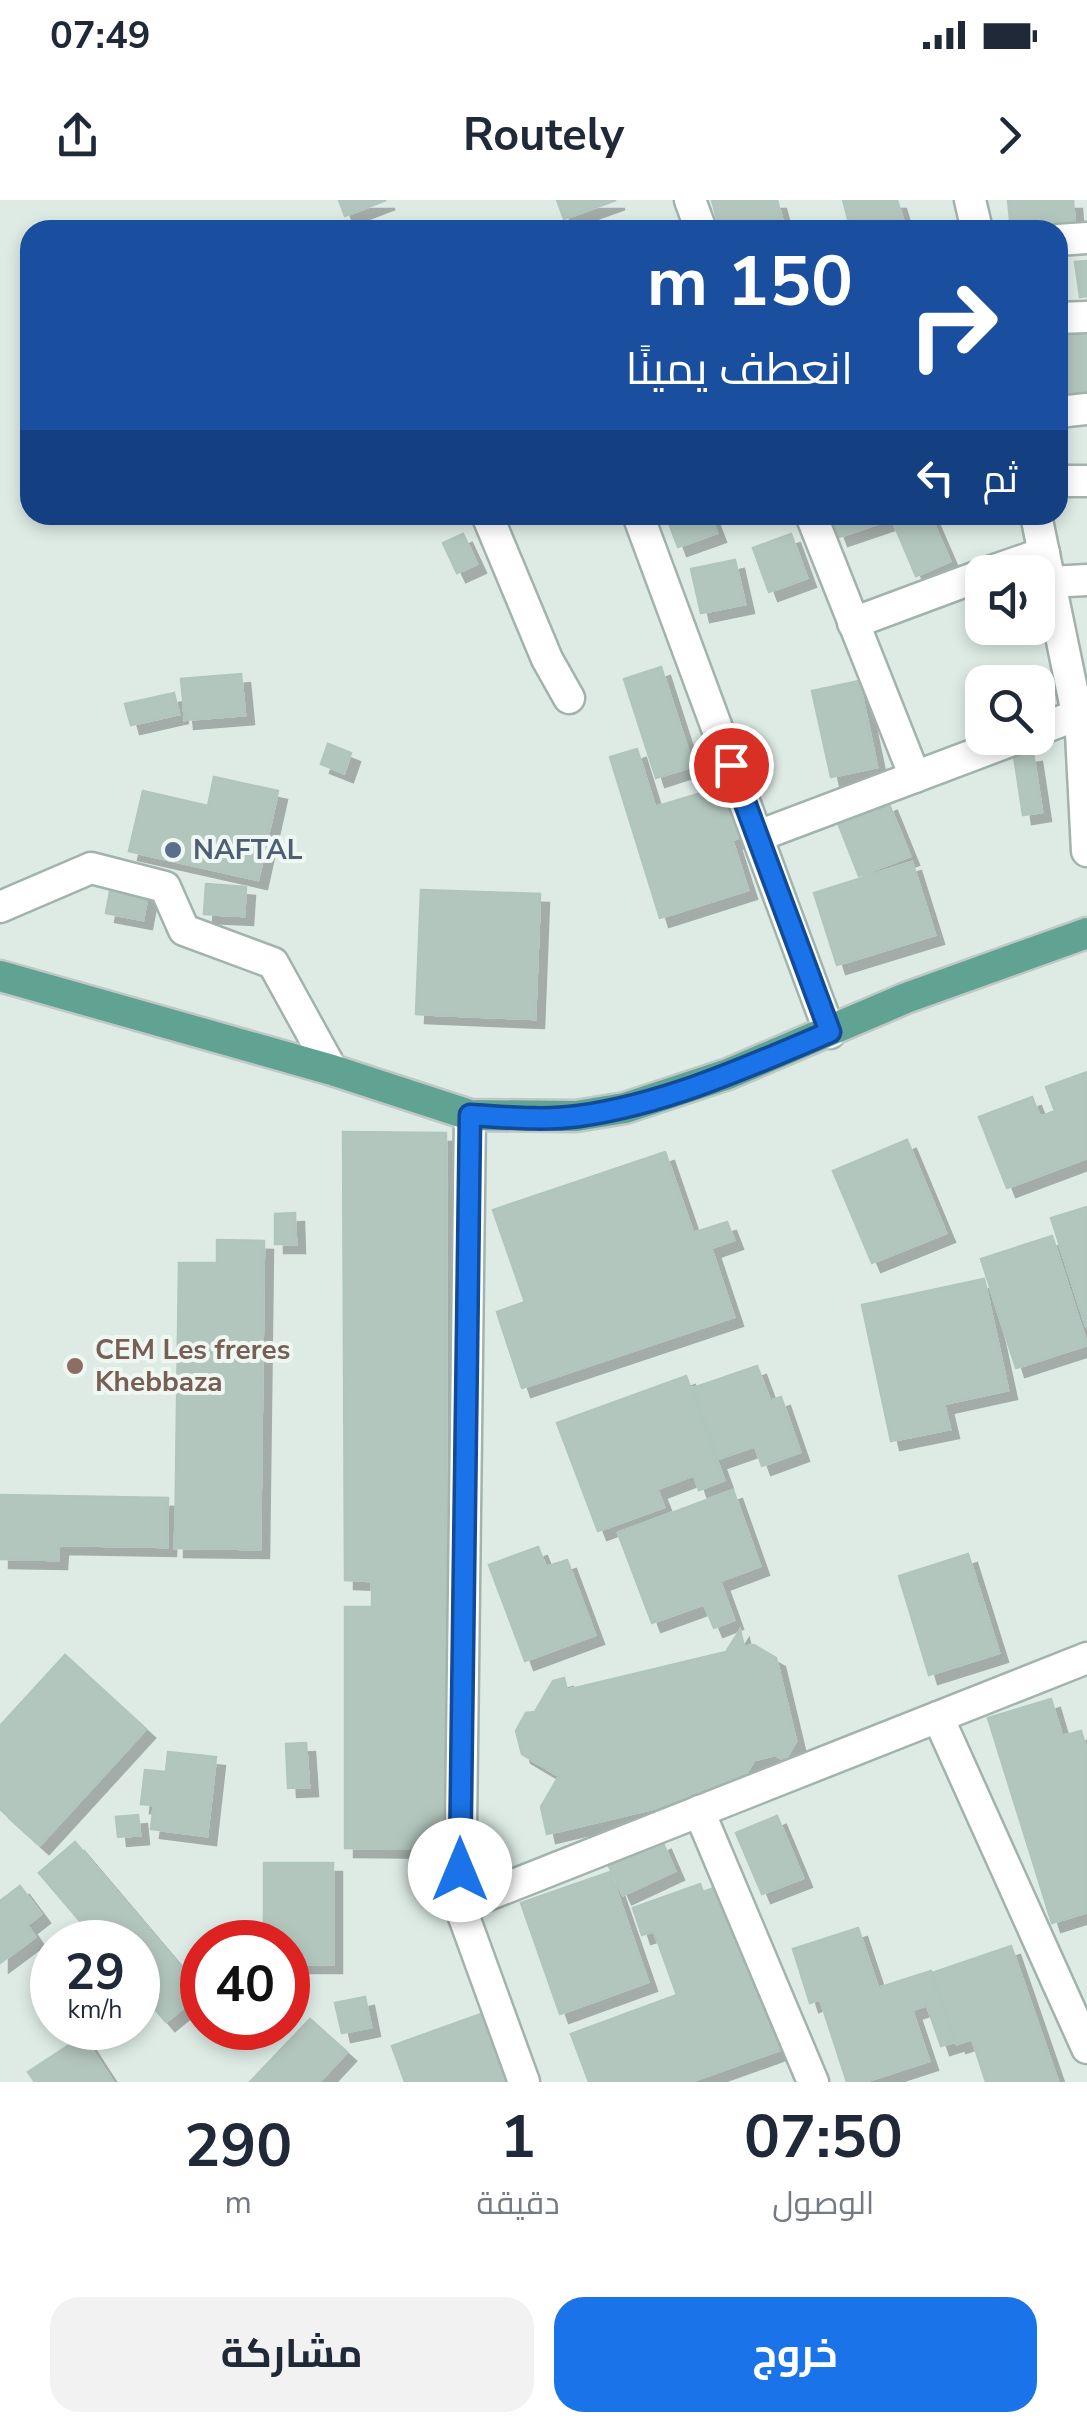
<!DOCTYPE html>
<html lang="ar">
<head>
<meta charset="utf-8">
<style>
  body { margin:0; font-family:"Nunito Sans",Cairo,sans-serif; background:#f2f2f3; color:#1f2937; direction:rtl; height:100vh; display:flex; flex-direction:column; font-size:38px; white-space:nowrap }
  * { box-sizing:border-box; margin:0 }
  p { font-size:32px; color:#747a83 }
  .icon { flex:none; width:55px; height:55px; fill:none; stroke:currentColor; stroke-width:2; stroke-linecap:round; stroke-linejoin:round }
  .map { position:relative; height:1882px; overflow:hidden; direction:ltr }
  .side { display:flex; flex-direction:column; background:#fff; flex:1 }
  .side>* { flex:none }
  .banner { position:absolute; left:20px; top:20px; width:1048px; height:305px; border-radius:30px; box-shadow:0 5px 15px #0003; direction:rtl; background:#1a4fa0; color:#fff; overflow:hidden }
  .fabs { position:absolute; left:965px; top:355px; display:grid; gap:20px }
  .fabs a { display:grid; place-items:center; width:90px; height:90px; border-radius:20px; background:#fff; box-shadow:0 5px 15px #0003; font-size:50px }
  .speed { position:absolute; left:30px; top:1720px; display:flex; gap:20px; font-size:50px; font-weight:700; text-align:center }
  .speed>* { display:grid; place-content:center; width:130px; height:130px; border-radius:50%; background:#fff; box-shadow:0 5px 15px #0003; line-height:1 }
  .speed small { font-size:25px; font-weight:400 }
  .speed .limit { border:15px solid #d22; background:#fff; color:#111 }
  .pin { position:absolute; display:grid; place-items:center; width:85px; height:85px; color:#fff; margin:-42px; border:5px solid #fff; border-radius:50%; box-shadow:0 2px 10px #0007 }
  .me { position:absolute; width:110px; margin:-55px; rotate:0deg; stroke-linejoin:round; filter:drop-shadow(0 0 8px #0008) }
  .turn { display:flex; align-items:center; gap:35px; height:210px; padding:0 50px; font-size:45px }
  .turn .icon { width:130px; height:130px; stroke-width:2.5 }
  .turn b { display:block; font-size:70px; line-height:85px }
  .then { display:flex; align-items:center; height:95px; padding:0 50px; background:#0003; gap:20px; font-size:38px }
  .eta { display:flex; justify-content:space-evenly; align-items:center; height:170px; text-align:center }
  .eta b { font-size:60px; font-weight:700; line-height:70px }
  .primary-button { display:flex; gap:20px; margin-top:auto; padding:20px 50px }
  .primary-button a { flex:1; height:115px; border-radius:30px; background:#1a73e8; color:#fff; font-size:40px; font-weight:700; line-height:115px; text-align:center }
  .primary-button a+a { background:#f2f2f3; color:#1f2937 }
  .status { display:flex; justify-content:space-between; align-items:center; height:70px; padding:0 50px; background:#fff; direction:ltr }
  .status svg { height:28px; fill:currentColor }
  header { display:flex; justify-content:space-between; align-items:center; height:130px; padding:0 50px; background:#fff; font-size:45px; font-weight:700 }
  .map>svg:first-child { display:block }
  .building { fill:#b3c6be; stroke:#b0c5bd; stroke-width:2.5; filter:url(#shadow) }
  .lines { fill:none; stroke-linecap:round; stroke-linejoin:round }
  .minor-casing { stroke:#a1b3ac; stroke-width:35 }
  .major-casing { stroke:#c0c8c6; stroke-width:35 }
  .minor { stroke:#fff; stroke-width:30 }
  .major { stroke:#60a393; stroke-width:30 }
  .route-casing { stroke:#114b97; stroke-width:25 }
  .route { stroke:#1a73e8; stroke-width:18 }
  .service-dot { fill:#5c6f8a; stroke:#eff7f3; stroke-width:4 }
  .education-dot { fill:#8d6e63; stroke:#eff7f3; stroke-width:4 }
  .labels { text-anchor:middle; dominant-baseline:central; stroke-width:8; stroke-linejoin:round; paint-order:stroke }
  .service-label { font-size:28px; font-weight:bold; fill:#4e5e75; stroke:#eff7f3; text-anchor:start }
  .education-label { font-size:28px; font-weight:bold; fill:#785e54; stroke:#eff7f3; text-anchor:start }
</style>
</head>
<body>
<div class="status"><b>07:49</b><svg viewBox="0 0 49 12"><path d="M0 12V9h3v3zM5 12V6h3v6zM10 12V3h3v9zM15 12V0h3v12zM26 1h20v11H26zM47 4h2v5h-2z"/></svg></div>
<header><svg class="icon" aria-label="forward" viewBox="0 0 24 24"><path d="M9 5l7 7-7 7"/></svg>Routely<svg class="icon" aria-label="share" viewBox="0 0 24 24"><path d="M12 15V3M7 8l5-5 5 5M5 13v7h14v-7"/></svg></header>
<div class="map">
<svg width="1087" height="1882" viewBox="0 0 1087 1882">
  <defs>
    <filter id="shadow"><feDropShadow dx="9" dy="9" stdDeviation="0" flood-color="#0004"/></filter>
  </defs>
  <rect width="100%" height="100%" fill="#deebe5"/>
  <g class="building">
    <polygon points="339,0 386,0 345,16"/>
    <polygon points="557,0 616,0 564,19"/>
    <polygon points="712,0 777,0 785,30 720,30"/>
    <polygon points="843,0 897,0 906,30 851,30"/>
    <polygon points="1008,0 1073,0 1075,28 1011,30"/>
    <polygon points="1087,61 1087,96 1080,97 1075,62"/>
    <polygon points="1087,120 1087,202 1058,204 1058,122"/>
    <polygon points="666,315 710,315 717,333 678,347"/>
    <polygon points="831,315 884,315 886,321 839,337"/>
    <polygon points="896,315 930,315 950,361 916,376 891,317"/>
    <polygon points="463,334 477,364 457,373 443,343"/>
    <polygon points="791,334 807,378 769,392 753,348"/>
    <polygon points="735,360 745,404 701,413 691,369"/>
    <polygon points="661,467 693,566 656,578 624,479"/>
    <polygon points="241,474 245,515 185,520 181,479"/>
    <polygon points="859,481 877,567 831,577 812,491"/>
    <polygon points="174,493 179,514 131,525 125,504"/>
    <polygon points="328,544 351,553 344,573 321,564"/>
    <polygon points="637,549 655,607 731,584 747,635 732,640 748,690 660,718 610,557"/>
    <polygon points="1033,553 1042,612 1023,615 1014,556"/>
    <polygon points="214,577 278,591 258,680 129,651 143,591 208,606"/>
    <polygon points="888,602 910,656 859,676 838,623"/>
    <polygon points="912,662 935,735 837,765 814,693"/>
    <polygon points="112,681 149,688 143,720 106,713"/>
    <polygon points="206,684 246,687 244,716 204,714"/>
    <polygon points="421,690 540,694 535,819 416,814"/>
    <polygon points="1087,872 1087,958 1007,988 979,917 1032,897 1040,917 1055,911 1046,887"/>
    <polygon points="343,932 446,933 446,1649 345,1648 345,1407 372,1407 372,1381 345,1380"/>
    <polygon points="907,940 946,1033 872,1063 833,971"/>
    <polygon points="665,952 693,1033 727,1022 734,1040 711,1048 734,1117 522,1188 497,1112 525,1102 493,1010"/>
    <polygon points="1087,1007 1087,1126 1086,1126 1051,1018"/>
    <polygon points="295,1013 296,1044 275,1044 275,1014"/>
    <polygon points="1052,1036 1087,1145 1016,1168 981,1059"/>
    <polygon points="217,1040 264,1041 260,1349 175,1348 179,1063 217,1063"/>
    <polygon points="984,1079 1008,1190 944,1204 950,1229 891,1241 862,1105"/>
    <polygon points="757,1166 770,1201 781,1197 800,1252 762,1266 755,1246 718,1259 693,1188"/>
    <polygon points="686,1176 724,1280 699,1290 694,1275 657,1289 664,1307 598,1331 557,1223"/>
    <polygon points="733,1290 760,1366 720,1381 734,1420 714,1428 704,1404 652,1423 618,1333"/>
    <polygon points="0,1295 168,1298 167,1347 59,1345 58,1360 0,1359"/>
    <polygon points="538,1347 546,1367 567,1360 595,1435 525,1461 489,1365"/>
    <polygon points="968,1354 999,1453 929,1475 899,1376"/>
    <polygon points="740,1430 744,1447 754,1445 776,1458 796,1541 785,1560 775,1555 754,1560 734,1594 698,1598 547,1634 541,1607 559,1576 522,1554 516,1531 526,1513 535,1512 553,1481 564,1478 567,1490 726,1452"/>
    <polygon points="65,1455 146,1529 40,1645 0,1609 0,1526"/>
    <polygon points="1051,1499 1062,1536 1081,1531 1087,1551 1087,1712 1052,1723 988,1518"/>
    <polygon points="306,1543 309,1587 288,1588 286,1544"/>
    <polygon points="168,1552 216,1557 207,1636 151,1629 154,1605 141,1604 145,1570 166,1572"/>
    <polygon points="138,1615 140,1635 118,1637 116,1617"/>
    <polygon points="777,1616 803,1678 762,1694 736,1633"/>
    <polygon points="662,1641 675,1671 623,1695 609,1666"/>
    <polygon points="75,1642 202,1792 166,1822 138,1789 138,1742 98,1742 39,1673"/>
    <polygon points="264,1663 333,1663 333,1764 288,1764 288,1742 264,1742"/>
    <polygon points="610,1672 648,1782 560,1814 521,1703"/>
    <polygon points="700,1684 703,1692 725,1684 785,1848 690,1882 589,1882 571,1834 677,1795 654,1731 642,1735 633,1708"/>
    <polygon points="20,1686 41,1714 27,1725 35,1737 0,1763 0,1701"/>
    <polygon points="858,1728 878,1788 931,1771 954,1842 941,1846 927,1805 912,1810 929,1861 864,1882 847,1882 820,1799 810,1803 793,1749"/>
    <polygon points="1011,1746 1058,1882 986,1882 972,1839 957,1844 932,1773"/>
    <polygon points="365,1797 371,1827 342,1833 335,1803"/>
    <polygon points="489,1811 515,1882 405,1882 392,1846"/>
    <polygon points="310,1819 347,1852 319,1882 250,1882"/>
    <polygon points="83,1836 113,1882 35,1882 28,1872"/>
  </g>
  <g class="lines">
    <defs>
      <g id="minor">
        <polyline points="690,0 701,30"/>
        <polyline points="970,0 977,30"/>
        <polyline points="1058,40 1087,38"/>
        <polyline points="1058,118 1087,117"/>
        <polyline points="1058,212 1087,209"/>
        <polyline points="1058,281 1087,281"/>
        <polyline points="487,315 547,459 569,498"/>
        <polyline points="638,315 830,833"/>
        <polyline points="811,315 915,577"/>
        <polyline points="1036,315 1081,533 1087,651"/>
        <polyline points="989,372 1044,353"/>
        <polyline points="1050,382 1087,380"/>
        <polyline points="853,423 982,375"/>
        <polyline points="1038,530 1077,515"/>
        <polyline points="758,636 1018,538"/>
        <polyline points="0,707 91,668 165,687 184,730 273,763 332,870"/>
        <polyline points="470,915 460,1706 524,1882"/>
        <polyline points="938,1517 1087,1848"/>
        <polyline points="699,1611 813,1882"/>
        <polyline points="460,1706 1087,1458"/>
      </g>
      <polyline id="major" points="0,776 332,870 470,915 576,916 625,908 728,874 906,798 1087,733"/>
    </defs>
    <use href="#minor" class="minor-casing"/>
    <use href="#major" class="major-casing"/>
    <use href="#minor" class="minor"/>
    <use href="#major" class="major"/>
  </g>
  <g class="lines">
    <defs>
      <path id="route" d="M 460,1670 L 470,915 C 506,917 543,921 579,916 C 666,904 750,866 830,832 L 731,565"/>
    </defs>
    <use href="#route" class="route-casing"/>
    <use href="#route" class="route"/>
  </g>
  <circle class="service-dot" cx="173" cy="650" r="10"/>
  <circle class="education-dot" cx="75" cy="1166" r="10"/>
  <g class="labels">
    <g class="service-label">
      <text x="193" y="650">NAFTAL</text>
    </g>
    <g class="education-label">
      <text x="95" y="1150">CEM Les freres<tspan x="95" dy="32">Khebbaza</tspan></text>
    </g>
  </g>
</svg>
<div class="fabs">
<a><svg class="icon" aria-label="sound" viewBox="0 0 24 24"><path d="M4 9h4l5-4v14l-5-4H4zM17 9q2 3 0 6"/></svg></a>
<a><svg class="icon" aria-label="search" viewBox="0 0 24 24"><circle cx="10" cy="10" r="6"/><path d="M15 15l6 6"/></svg></a>
</div>
<div class="speed"><div>29<small>km/h</small></div><div class="limit">40</div></div>
<div class="pin" style="left:731px;top:565px;background:#d93025"><svg class="icon" aria-label="arrive" viewBox="0 0 24 24"><path d="M6 21V4h12l-3 4 3 4H6"/></svg></div>
<svg class="me" style="left:460px;top:1670px" viewBox="-20 -20 40 40"><circle r="19" fill="#fff"/><path d="M0-13L10 11 0 6-10 11z" fill="#1a73e8"/></svg>
<div class="banner">
<div class="turn"><svg class="icon" aria-label="right" viewBox="0 0 24 24"><path d="M7 20v-9h11M14 6l5 5-5 5"/></svg><div><b>150 m</b>انعطف يمينًا</div></div>
<div class="then">ثم<svg class="icon" aria-label="left" viewBox="0 0 24 24"><path d="M17 20v-9H6M10 6l-5 5 5 5"/></svg></div>
</div>
</div>
<section class="side">
<div class="eta">
<div><b>07:50</b><p>الوصول</p></div>
<div><b>1</b><p>دقيقة</p></div>
<div><b>290</b><p>m</p></div>
</div>
<div class="primary-button"><a>خروج</a><a>مشاركة</a></div>
</section>
</body>
</html>
